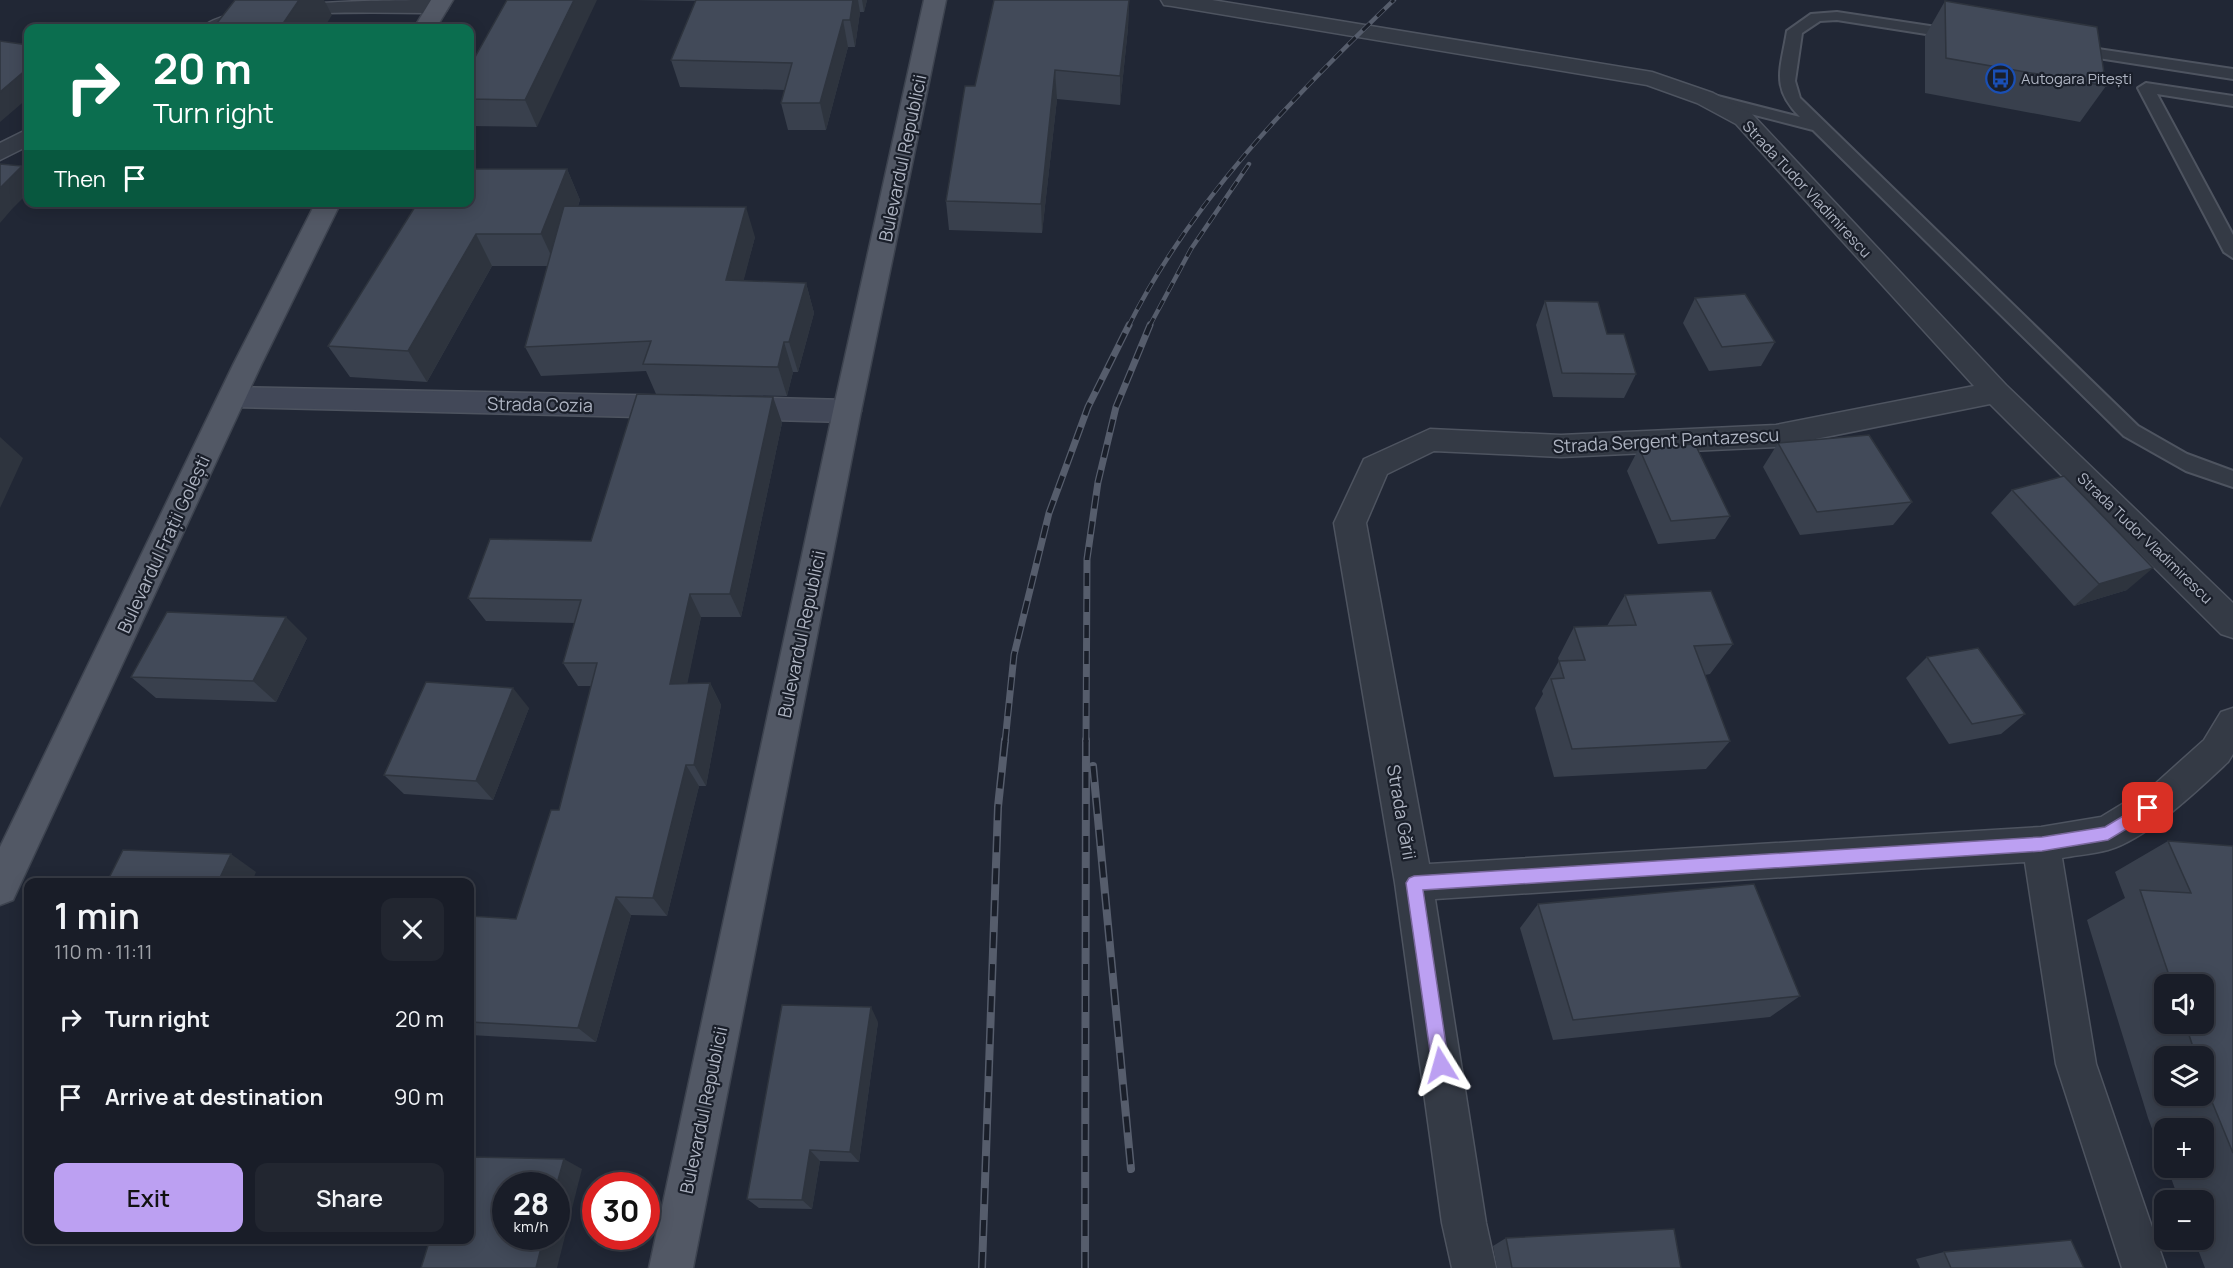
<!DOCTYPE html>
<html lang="en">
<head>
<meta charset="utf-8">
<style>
  body { margin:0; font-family:Manrope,sans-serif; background:#222630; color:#f1f3f6; height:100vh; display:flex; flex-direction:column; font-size:22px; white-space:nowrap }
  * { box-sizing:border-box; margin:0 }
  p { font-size:20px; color:#9fa2a8 }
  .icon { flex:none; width:33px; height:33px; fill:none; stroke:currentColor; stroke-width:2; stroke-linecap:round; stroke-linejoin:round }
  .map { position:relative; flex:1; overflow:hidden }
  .drawer { position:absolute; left:24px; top:878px; width:450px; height:366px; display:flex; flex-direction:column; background:#191d28; border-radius:12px; box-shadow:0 3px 15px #0003,0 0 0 2px #373b45 }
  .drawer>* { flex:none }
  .hud { position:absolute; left:24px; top:24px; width:450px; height:183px; border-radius:12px; box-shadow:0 3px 15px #0003,0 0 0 2px #373b45; background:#0b6e4f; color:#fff; overflow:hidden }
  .fabs { position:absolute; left:2154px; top:974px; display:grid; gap:12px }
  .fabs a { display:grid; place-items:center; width:60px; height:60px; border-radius:12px; background:#191d28; box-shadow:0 3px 15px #0003,0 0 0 2px #373b45; font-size:30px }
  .speed { position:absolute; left:492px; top:1172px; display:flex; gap:12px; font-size:30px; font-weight:700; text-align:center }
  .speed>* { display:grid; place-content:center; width:78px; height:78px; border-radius:50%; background:#191d28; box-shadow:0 3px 15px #0003,0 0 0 2px #373b45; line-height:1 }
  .speed small { font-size:15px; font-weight:400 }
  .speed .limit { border:9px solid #d22; background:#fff; color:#111 }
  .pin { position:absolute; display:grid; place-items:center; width:51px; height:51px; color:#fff; margin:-26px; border-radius:12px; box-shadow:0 3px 9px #0006 }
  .me { position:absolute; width:66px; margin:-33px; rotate:352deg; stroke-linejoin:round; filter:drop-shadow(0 0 4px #0008) }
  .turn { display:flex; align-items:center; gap:21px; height:126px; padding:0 30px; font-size:27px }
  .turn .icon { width:78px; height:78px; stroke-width:2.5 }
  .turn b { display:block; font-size:42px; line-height:51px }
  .then { display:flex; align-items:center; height:57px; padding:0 30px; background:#0003; gap:12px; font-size:22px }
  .round { display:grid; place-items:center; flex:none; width:63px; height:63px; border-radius:12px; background:#222630 }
  .summary { display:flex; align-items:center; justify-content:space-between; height:102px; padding:0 30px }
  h1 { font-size:36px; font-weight:600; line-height:45px }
  .action { display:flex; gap:12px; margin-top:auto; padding:12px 30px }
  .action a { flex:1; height:69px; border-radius:12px; background:#bca0f2; color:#111; font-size:24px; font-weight:600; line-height:69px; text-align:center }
  .action a+a { background:#222630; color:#f1f3f6 }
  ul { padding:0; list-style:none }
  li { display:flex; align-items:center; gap:18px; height:78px; padding:0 30px }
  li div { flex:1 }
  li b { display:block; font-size:22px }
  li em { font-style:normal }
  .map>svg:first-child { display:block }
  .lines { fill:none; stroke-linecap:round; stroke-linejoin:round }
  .lane-casing { stroke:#4e5460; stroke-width:4 }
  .street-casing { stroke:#4e5460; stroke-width:3 }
  .secondary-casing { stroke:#4e5460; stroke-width:3 }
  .primary-casing { stroke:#3d434f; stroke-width:3 }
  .lane { fill:#343a45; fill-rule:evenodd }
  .street { fill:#343a45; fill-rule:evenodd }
  .secondary { fill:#424858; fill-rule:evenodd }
  .primary { fill:#525865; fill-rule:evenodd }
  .rail-far2-casing { stroke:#565d6c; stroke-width:4.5 }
  .rail-far1-casing { stroke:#565d6c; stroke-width:7 }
  .rail-casing { stroke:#565d6c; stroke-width:8 }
  .rail-far2 { stroke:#1a1f2a; stroke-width:3; stroke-dasharray:10; stroke-linecap:butt }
  .rail-far1 { stroke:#1a1f2a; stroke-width:4.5; stroke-dasharray:13; stroke-linecap:butt }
  .rail { stroke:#1a1f2a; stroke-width:5; stroke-dasharray:16; stroke-linecap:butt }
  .wall { fill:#39404d; fill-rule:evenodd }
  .shaded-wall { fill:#2e343e }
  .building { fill:#424a59; stroke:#2e343e; stroke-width:1.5 }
  .route { fill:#bca0f2; stroke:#7a689d; stroke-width:1.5 }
  .labels { text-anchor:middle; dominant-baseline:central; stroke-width:4.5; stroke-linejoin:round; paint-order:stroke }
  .far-poi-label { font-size:15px; fill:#aeb4c2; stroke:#1a1f2a; text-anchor:start }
  .far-street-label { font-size:15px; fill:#aeb4c2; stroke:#1a1f2a }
  .street-label { font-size:18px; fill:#aeb4c2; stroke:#1a1f2a }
</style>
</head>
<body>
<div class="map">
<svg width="2233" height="1268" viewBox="0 0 2233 1268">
  <rect width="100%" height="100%" fill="#212735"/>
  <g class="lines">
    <defs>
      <g id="lane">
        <path d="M 1837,12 L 1963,31 L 1966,34 L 1958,39 L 1837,20 L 1820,21 L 1802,33 L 1795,81 L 1800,98 L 2138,426 L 2187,454 L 2233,471 L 2233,487 L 2186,471 L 2124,436 L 1813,130 L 1700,101 L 1698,98 L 1706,93 L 1800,117 C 1770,87 1781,69 1787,31 L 1811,14 Z"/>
        <polygon points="2071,45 2233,69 2233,79 2066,53 2063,50 2066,47"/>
        <polygon points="2146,83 2233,96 2233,106 2157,94 2233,235 2233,258 2224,252 2138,88"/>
      </g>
      <g id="street">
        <path d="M 440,0 L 449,6 L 446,11 L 438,13 C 388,13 338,11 288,15 C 258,16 232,31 202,28 C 227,0 396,0 440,0 Z"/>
        <path d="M 1161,0 L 1212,0 L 1652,72 L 1713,93 L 1752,114 L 2006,385 L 2233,603 L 2233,638 L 2221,634 L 1990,404 L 1776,447 L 1561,457 L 1434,451 L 1387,474 L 1366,523 L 1429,864 L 2041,827 L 2101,817 L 2155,784 L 2204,740 L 2221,712 L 2233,708 L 2233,754 L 2228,762 C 2199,789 2147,839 2108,850 C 2093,854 2077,855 2062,858 L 2096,1064 L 2166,1268 L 2122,1268 L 2056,1064 L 2025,862 L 1435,899 L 1486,1223 L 1496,1268 L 1452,1268 L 1442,1223 L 1395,883 L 1334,523 L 1364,459 L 1430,429 L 1561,435 L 1776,425 L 1974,386 L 1736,124 L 1697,103 L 1647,85 L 1172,6 L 1164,5 Z"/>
        <polygon points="28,129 28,146 0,160 0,143"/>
      </g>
      <g id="secondary">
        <polygon points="233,387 678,396 688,400 692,407 688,414 678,418 233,407 223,404 219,397 223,390"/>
        <polygon points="732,397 847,400 857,404 861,411 857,418 847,422 732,419 722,415 718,408 722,401"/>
      </g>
      <g id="primary">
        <polygon points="431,0 453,0 436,28 414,28"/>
        <polygon points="924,0 946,0 861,411 693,1268 649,1268 833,411"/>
        <polygon points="316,202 341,202 261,365 13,900 0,905 0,847 233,365"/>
      </g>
    </defs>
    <use href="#lane" class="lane-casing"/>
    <use href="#street" class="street-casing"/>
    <use href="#secondary" class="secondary-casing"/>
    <use href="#primary" class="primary-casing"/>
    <use href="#lane" class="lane"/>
    <use href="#street" class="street"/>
    <use href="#secondary" class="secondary"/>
    <use href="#primary" class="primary"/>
    <defs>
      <g id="rail-far2">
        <path d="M 1128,327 C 1191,201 1293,97 1394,0"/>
        <polyline points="1149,327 1191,249 1249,164"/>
      </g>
      <g id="rail-far1">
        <polyline points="1005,742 1014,655 1049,513 1088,407 1129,325"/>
        <polyline points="1086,742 1087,559 1098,482 1116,407 1150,325"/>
      </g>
      <g id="rail">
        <polyline points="1093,766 1131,1169"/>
        <polyline points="982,1268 998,807 1005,740"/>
        <polyline points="1085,1268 1086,740"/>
      </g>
    </defs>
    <use href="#rail-far2" class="rail-far2-casing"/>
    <use href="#rail-far1" class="rail-far1-casing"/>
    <use href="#rail" class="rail-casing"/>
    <use href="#rail-far2" class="rail-far2"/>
    <use href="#rail-far1" class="rail-far1"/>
    <use href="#rail" class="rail"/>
  </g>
  <g class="wall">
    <polygon points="507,0 537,127 470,126 470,66"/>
    <polygon points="635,0 867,0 864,12 860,12 855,47 848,47 826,130 788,130 781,103 785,90 680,87 671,60 696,1"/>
    <polygon points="1129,0 1128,28 1120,105 1057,99 1042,233 949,230 946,201 975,86"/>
    <polygon points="1945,1 2106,86 2080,122 1925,93 1925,36"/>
    <polygon points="567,169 580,200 578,206 755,237 743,281 806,283 814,313 798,372 793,372 787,396 656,394 646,371 541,376 525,347 548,266 492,266 427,382 350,377 328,346 418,202"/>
    <polygon points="1695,298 1775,342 1761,366 1709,371 1683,323"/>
    <polygon points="1545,301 1607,334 1636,374 1624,398 1553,397 1536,325"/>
    <polygon points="773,397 782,423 741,617 701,617 687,683 710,683 721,705 706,786 699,786 667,916 631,915 596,1042 470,1035 470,916 516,919 559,810 591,686 578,686 563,663 575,623 486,621 468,598 591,541"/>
    <polygon points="1778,443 1912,502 1893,525 1800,535 1763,467"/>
    <polygon points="1639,448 1730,516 1715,539 1658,544 1627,471"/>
    <polygon points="2012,490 2127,590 2074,606 1991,513"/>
    <polygon points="1625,595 1733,644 1710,674 1705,675 1730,741 1706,769 1554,777 1535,708 1543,694 1542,691 1559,661 1558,658 1574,627 1607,626"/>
    <polygon points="307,638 276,702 156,698 131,677"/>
    <polygon points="1927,657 2025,714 2001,734 1949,744 1906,678"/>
    <polygon points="529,708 493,800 404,794 384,775"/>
    <path d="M 2168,841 L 2233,846 L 2233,1268 L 2205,1268 L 2194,1239 L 2204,1239 L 2204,1200 L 2179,1200 L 2167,1167 L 2204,1167 L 2204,1128 L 2164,1128 L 2164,1161 L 2148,1118 L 2087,920 L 2125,898 L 2115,872 ZM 2164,984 L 2204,984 L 2204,1023 L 2164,1023 ZM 2164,1056 L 2204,1056 L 2204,1095 L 2164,1095 Z"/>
    <polygon points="1538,904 1800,996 1770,1017 1553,1040 1520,928"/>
    <polygon points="878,1022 859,1162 820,1161 812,1209 759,1208 747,1199"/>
    <polygon points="1506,1238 1681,1268 1497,1268 1493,1246"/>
    <polygon points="1944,1252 2084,1268 1920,1268 1916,1259"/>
  </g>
  <g class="shaded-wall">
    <polygon points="299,0 324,0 332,15 324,28 280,28"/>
    <polygon points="574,0 597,0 537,127 525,100"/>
    <polygon points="853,0 858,0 860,12 855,47 850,20"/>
    <polygon points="862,0 867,0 864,12"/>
    <polygon points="1129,0 1128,28 1120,105 1120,76"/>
    <polygon points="843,20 848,47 826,130 820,103"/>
    <polygon points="28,68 28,98 0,122 0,92"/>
    <polygon points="1055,70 1057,99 1042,233 1041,204"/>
    <polygon points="22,166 28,174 28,193 12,209 0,223 0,188"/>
    <polygon points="567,169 580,200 556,266 541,234"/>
    <polygon points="746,207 755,237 736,310 726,280"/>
    <polygon points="476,234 492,266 427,382 408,351"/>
    <polygon points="806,283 814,313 798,372 789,342"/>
    <polygon points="784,342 793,372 787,396 778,367"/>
    <polygon points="773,397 782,423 741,617 730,594"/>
    <polygon points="0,437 23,458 0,508"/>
    <polygon points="2153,568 2127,590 2074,606 2099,584"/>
    <polygon points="690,594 701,617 683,705 670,684"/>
    <polygon points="286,617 307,638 276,702 253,681"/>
    <polygon points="710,683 721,705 706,786 694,765"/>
    <polygon points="513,688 529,708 493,800 476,781"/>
    <polygon points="686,765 699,786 667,916 653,898"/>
    <polygon points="231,854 256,872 252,882 218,882"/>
    <polygon points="616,897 631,915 596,1042 578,1028"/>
    <polygon points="871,1007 878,1022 859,1162 850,1152"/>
    <polygon points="810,1150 820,1161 812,1209 802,1200"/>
    <polygon points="564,1159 582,1169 557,1268 536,1268 544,1236 556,1236 556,1187"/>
  </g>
  <g class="building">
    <polygon points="235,0 299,0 280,28 213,28"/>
    <polygon points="507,0 574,0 525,100 470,99 470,66"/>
    <polygon points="696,0 853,0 850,20 843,20 820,103 781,103 792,63 671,60"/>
    <polygon points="994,0 1129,0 1120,76 1055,70 1041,204 946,201 965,86 975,86"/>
    <polygon points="1945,1 2097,27 2106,86 1946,58"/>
    <polygon points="0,41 28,45 28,68 0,92"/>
    <polygon points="0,164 22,166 0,188"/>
    <polygon points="470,169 567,169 541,234 476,234 408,351 328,346 418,202 470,202"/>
    <polygon points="564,206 746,207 726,280 806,283 789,342 784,342 778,367 643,364 651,341 525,347"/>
    <polygon points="1745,294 1775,342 1722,347 1695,298"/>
    <polygon points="1545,301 1598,302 1607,334 1624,334 1636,374 1562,373"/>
    <polygon points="637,394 773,397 730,594 690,594 670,684 710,683 694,765 686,765 653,898 616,897 578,1028 470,1022 470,916 516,919 551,810 559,810 597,663 563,663 581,600 468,598 490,539 591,541"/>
    <polygon points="1869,435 1912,502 1817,512 1778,443"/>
    <polygon points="1695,444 1730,516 1671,521 1639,448"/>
    <polygon points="2064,476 2153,568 2099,584 2012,490"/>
    <polygon points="1711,591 1733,644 1694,646 1730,741 1572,749 1551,679 1564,678 1559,661 1585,660 1574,627 1636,625 1625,595"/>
    <polygon points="167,612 286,617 253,681 131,677"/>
    <polygon points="1978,648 2025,714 1972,724 1927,657"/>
    <polygon points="426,682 513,688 476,781 384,775"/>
    <polygon points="2168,841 2233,846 2233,1153 2210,1097 2204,1077 2204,1056 2196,1056 2185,1023 2204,1023 2204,984 2172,984 2140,890 2191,893"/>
    <polygon points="123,850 231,854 218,882 107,882"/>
    <polygon points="1754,884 1800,996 1573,1020 1538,904"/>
    <polygon points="782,1005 871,1007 850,1152 810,1150 802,1200 747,1199"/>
    <polygon points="470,1157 564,1159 556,1187 556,1185 506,1185 506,1236 544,1236 536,1268 421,1268 430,1239 470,1239"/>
    <polygon points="28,1212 28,1220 25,1220"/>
    <polygon points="1674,1229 1681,1268 1512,1268 1506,1238"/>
    <polygon points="2071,1240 2084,1268 1951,1268 1944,1252"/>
  </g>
  <polygon class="route" points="2148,801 2153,803 2155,808 2153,813 2108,840 2042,851 1423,890 1449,1065 1447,1071 1441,1073 1435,1071 1432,1065 1406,883 1409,878 1414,876 2042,837 2105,827"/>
  <defs>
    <symbol id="bus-ring" viewBox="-11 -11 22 22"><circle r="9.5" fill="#1a1f2a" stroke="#1a4fb4" stroke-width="1.5"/><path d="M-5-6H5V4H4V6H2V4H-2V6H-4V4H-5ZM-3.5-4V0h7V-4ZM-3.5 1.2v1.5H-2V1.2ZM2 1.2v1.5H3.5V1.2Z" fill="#1a4fb4"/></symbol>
  </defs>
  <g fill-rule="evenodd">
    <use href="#bus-ring" x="1984" y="62" width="33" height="33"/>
  </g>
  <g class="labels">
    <g class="far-poi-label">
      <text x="2021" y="78">Autogara Pitești</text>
    </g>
    <g class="far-street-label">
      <text transform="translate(1807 189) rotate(47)">Strada Tudor Vladimirescu</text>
      <text transform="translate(2145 538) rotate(44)">Strada Tudor Vladimirescu</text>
    </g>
    <g class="street-label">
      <text transform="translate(902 158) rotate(-78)">Bulevardul Republicii</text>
      <text transform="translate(540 404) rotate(1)">Strada Cozia</text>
      <text transform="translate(1666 440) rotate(-3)">Strada Sergent Pantazescu</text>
      <text transform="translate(163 544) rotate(-65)">Bulevardul Frații Golești</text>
      <text transform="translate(801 634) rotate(-78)">Bulevardul Republicii</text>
      <text transform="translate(1402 812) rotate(80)">Strada Gării</text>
      <text transform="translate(703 1110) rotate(-78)">Bulevardul Republicii</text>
    </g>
  </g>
</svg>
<div class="fabs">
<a><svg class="icon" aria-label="sound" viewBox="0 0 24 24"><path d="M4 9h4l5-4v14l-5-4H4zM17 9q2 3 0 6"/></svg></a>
<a><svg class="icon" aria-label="layers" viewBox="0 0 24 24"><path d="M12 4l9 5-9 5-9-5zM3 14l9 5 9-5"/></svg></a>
<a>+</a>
<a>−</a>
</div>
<div class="speed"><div>28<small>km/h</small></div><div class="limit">30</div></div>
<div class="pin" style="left:2148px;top:808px;background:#d93025"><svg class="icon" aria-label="arrive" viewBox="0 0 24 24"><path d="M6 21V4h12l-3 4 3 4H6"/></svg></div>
<svg class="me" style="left:1441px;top:1065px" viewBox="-20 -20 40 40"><path d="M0-17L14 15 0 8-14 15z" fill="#bca0f2" stroke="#fff" stroke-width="4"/></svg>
<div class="hud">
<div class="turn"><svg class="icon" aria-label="right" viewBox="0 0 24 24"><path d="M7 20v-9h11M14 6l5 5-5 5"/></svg><div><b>20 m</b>Turn right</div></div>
<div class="then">Then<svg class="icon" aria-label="arrive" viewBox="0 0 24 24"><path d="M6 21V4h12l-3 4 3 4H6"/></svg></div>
</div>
<section class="drawer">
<div class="summary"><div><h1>1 min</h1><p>110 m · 11:11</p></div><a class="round"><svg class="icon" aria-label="close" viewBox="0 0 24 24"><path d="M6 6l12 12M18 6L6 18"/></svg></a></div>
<ul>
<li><svg class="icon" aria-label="right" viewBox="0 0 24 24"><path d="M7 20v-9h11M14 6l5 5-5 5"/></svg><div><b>Turn right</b></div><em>20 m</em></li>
<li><svg class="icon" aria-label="arrive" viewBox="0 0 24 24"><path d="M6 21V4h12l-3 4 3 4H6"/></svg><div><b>Arrive at destination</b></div><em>90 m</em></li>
</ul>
<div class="action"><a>Exit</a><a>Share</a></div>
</section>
</div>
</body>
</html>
